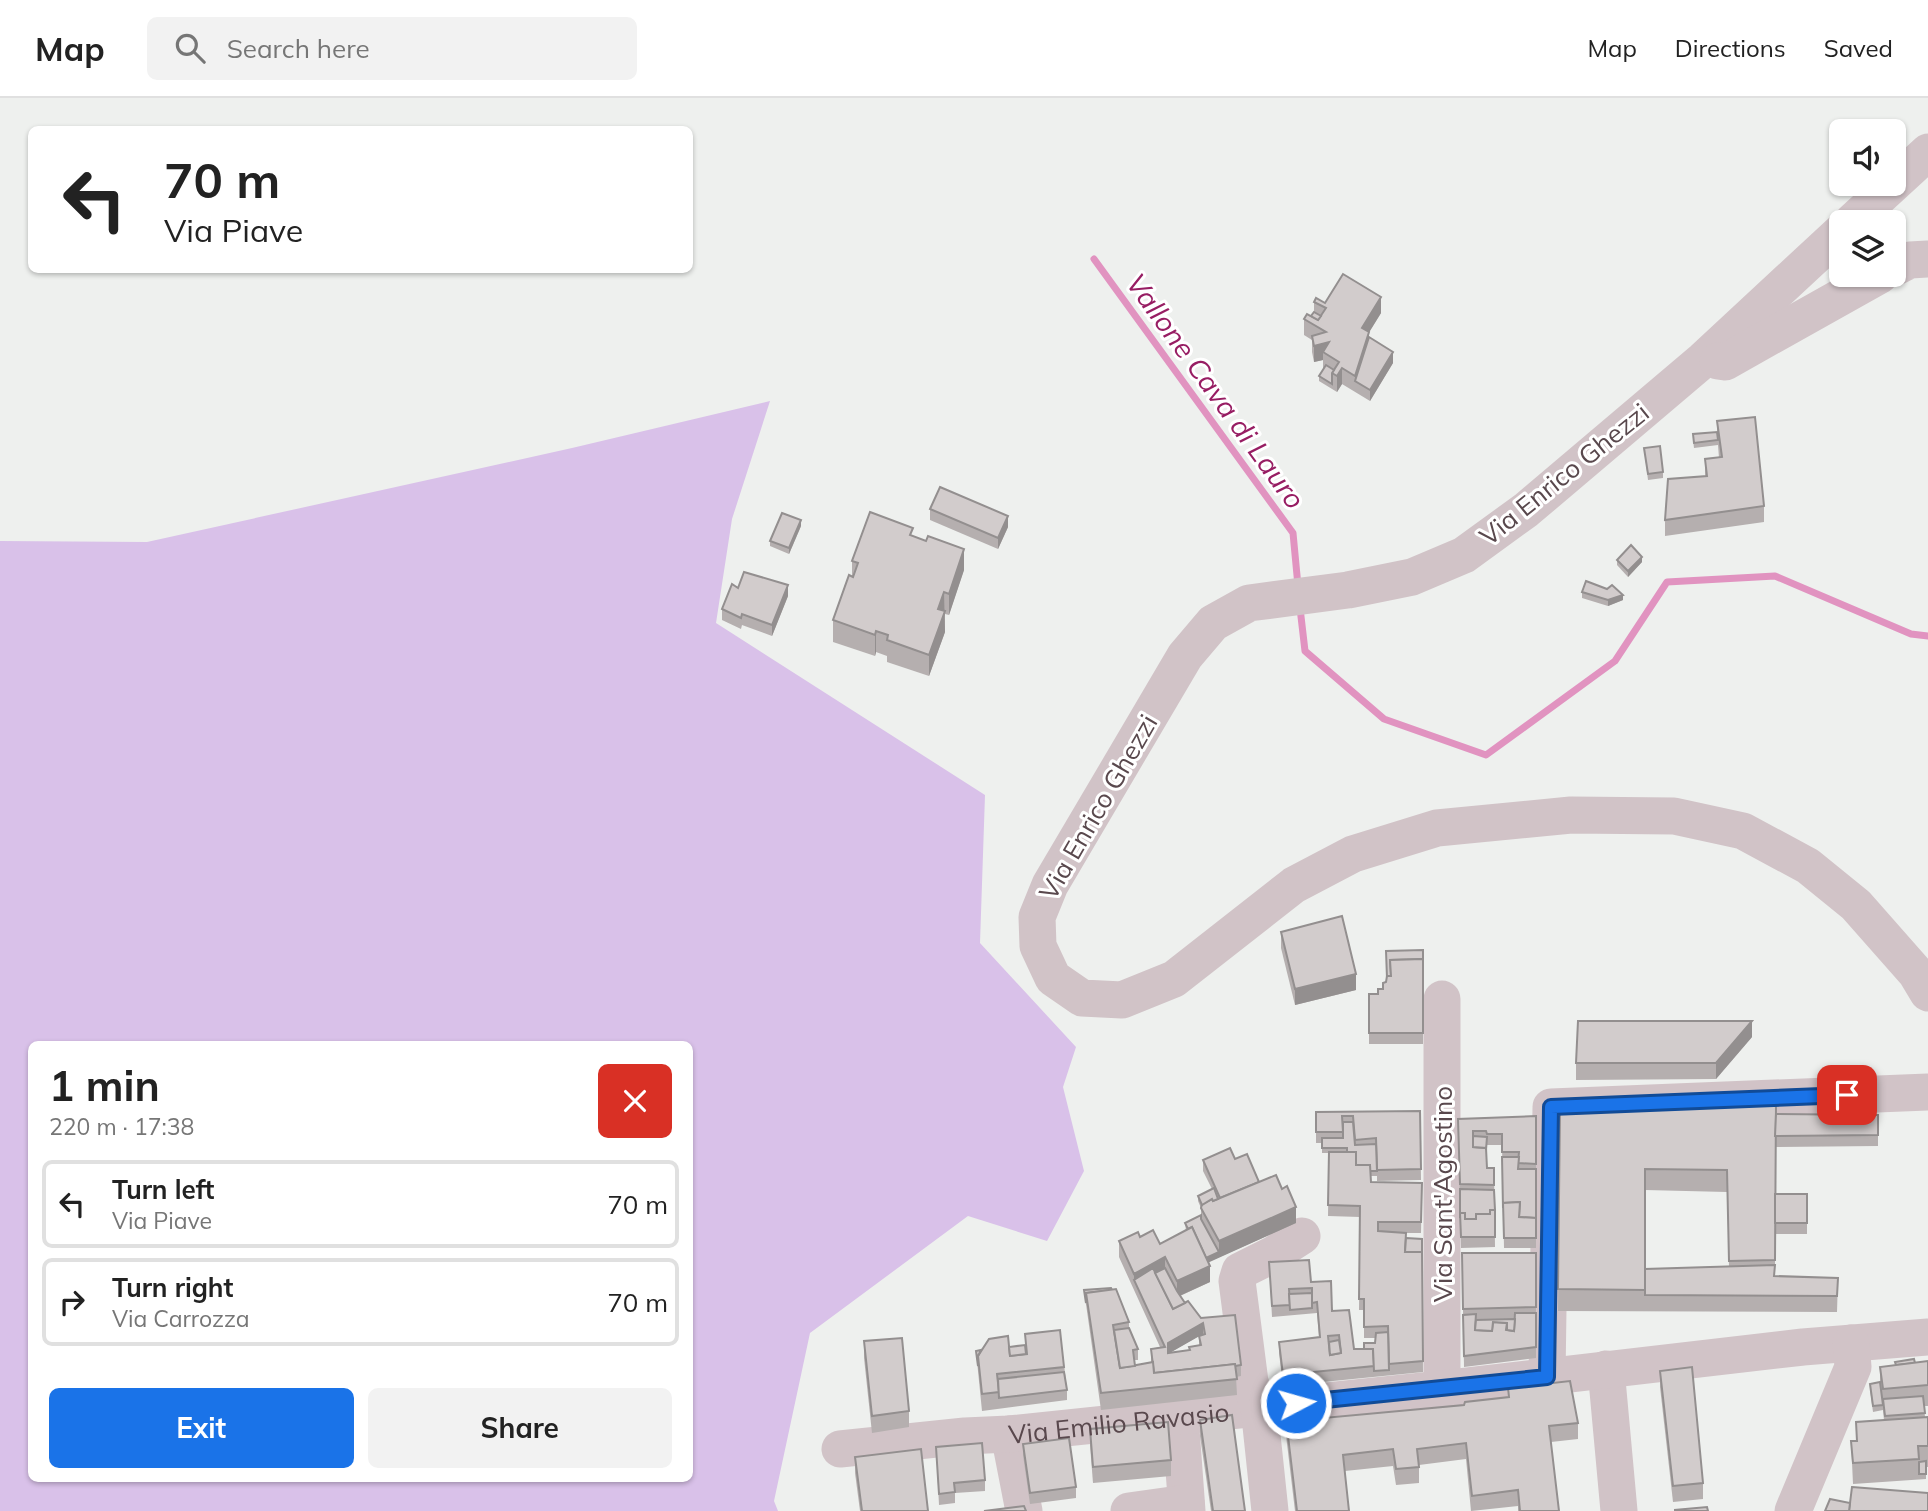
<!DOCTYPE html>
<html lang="en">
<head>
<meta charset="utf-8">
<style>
  body { margin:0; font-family:Mulish,sans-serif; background:#f2f2f2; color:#222; height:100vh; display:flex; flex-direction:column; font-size:26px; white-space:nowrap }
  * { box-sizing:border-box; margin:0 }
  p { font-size:23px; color:#767676 }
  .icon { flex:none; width:38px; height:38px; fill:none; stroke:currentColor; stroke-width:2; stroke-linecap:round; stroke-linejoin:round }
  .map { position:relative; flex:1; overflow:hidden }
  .sheet { position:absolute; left:28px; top:943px; width:665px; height:441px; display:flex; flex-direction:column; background:#fff; border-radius:10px; box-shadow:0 2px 5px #0004 }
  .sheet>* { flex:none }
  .top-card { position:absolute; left:28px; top:28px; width:665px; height:147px; border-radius:10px; box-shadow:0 2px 5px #0004; background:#fff; color:#222; overflow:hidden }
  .buttons { position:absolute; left:1829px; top:21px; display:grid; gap:14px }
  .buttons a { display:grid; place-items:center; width:77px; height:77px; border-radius:10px; background:#fff; box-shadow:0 2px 5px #0004; font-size:35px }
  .pin { position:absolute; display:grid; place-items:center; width:60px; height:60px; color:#fff; margin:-30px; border-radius:14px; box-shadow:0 4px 10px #0006 }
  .me { position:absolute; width:77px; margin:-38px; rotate:84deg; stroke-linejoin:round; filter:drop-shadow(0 0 5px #0008) }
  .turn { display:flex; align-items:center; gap:24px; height:147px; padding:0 21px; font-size:32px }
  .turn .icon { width:91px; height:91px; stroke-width:2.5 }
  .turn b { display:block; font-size:49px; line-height:60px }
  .round { display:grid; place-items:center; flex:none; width:74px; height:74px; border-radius:10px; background:#f2f2f2 }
  .overview { display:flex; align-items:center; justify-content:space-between; height:119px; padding:0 21px }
  h1 { font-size:42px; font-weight:700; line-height:52px }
  .button { display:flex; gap:14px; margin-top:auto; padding:14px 21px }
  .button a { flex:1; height:80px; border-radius:10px; background:#1a73e8; color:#fff; font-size:28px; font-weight:700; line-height:80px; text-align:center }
  .button a+a { background:#f2f2f2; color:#222 }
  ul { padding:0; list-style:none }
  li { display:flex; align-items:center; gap:21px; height:88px; margin:0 14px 10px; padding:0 7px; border:4px solid #e0e0e0; border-radius:10px }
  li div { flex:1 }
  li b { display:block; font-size:26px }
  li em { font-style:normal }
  header { display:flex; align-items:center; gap:42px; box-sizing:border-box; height:98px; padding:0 35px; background:#fff; border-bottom:2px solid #e0e0e0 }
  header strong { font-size:33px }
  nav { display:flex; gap:38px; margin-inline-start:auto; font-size:24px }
  .search { width:490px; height:63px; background:#f2f2f2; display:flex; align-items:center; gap:18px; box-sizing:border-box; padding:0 24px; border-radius:10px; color:#767676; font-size:26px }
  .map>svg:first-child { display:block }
  .green { fill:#d9c1e9; fill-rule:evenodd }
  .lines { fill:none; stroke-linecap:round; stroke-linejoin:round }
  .stream { stroke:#e193c0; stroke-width:7 }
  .minor { stroke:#d1c3c7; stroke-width:37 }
  .wall { fill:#b5afaf; fill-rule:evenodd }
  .shaded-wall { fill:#938f8f }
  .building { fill:#d2cccc; stroke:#938f8f; stroke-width:2; fill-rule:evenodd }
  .route-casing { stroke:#114b97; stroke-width:18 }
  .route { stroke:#1a73e8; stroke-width:12 }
  .labels { text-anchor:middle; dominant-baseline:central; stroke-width:6; stroke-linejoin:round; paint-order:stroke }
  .street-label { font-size:26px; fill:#59484d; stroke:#fff }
  .water-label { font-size:28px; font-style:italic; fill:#971d63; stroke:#fff }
</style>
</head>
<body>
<header>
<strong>Map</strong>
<div class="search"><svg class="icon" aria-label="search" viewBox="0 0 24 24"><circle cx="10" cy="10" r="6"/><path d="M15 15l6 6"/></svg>Search here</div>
<nav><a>Map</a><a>Directions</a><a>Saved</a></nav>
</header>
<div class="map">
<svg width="1928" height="1413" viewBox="0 0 1928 1413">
  <rect width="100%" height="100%" fill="#eef0ee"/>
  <path class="green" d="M 770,303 L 732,421 L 716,525 L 985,697 L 980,845 L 1076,949 L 1063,989 L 1084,1073 L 1047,1143 L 968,1118 L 810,1235 L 774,1403 L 778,1413 L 0,1413 L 0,443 L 147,444 L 572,350 ZM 32,947 L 690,947 L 690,1381 L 32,1381 Z"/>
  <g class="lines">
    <g class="stream">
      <polyline points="1094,161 1293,435 1298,488"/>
      <polyline points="1300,510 1305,553 1384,621 1486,657 1615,563 1667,484 1775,478 1911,536 1928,538"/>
    </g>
    <g class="minor">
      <polyline points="1852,124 1928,54"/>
      <polyline points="1841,134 1703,262 1526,412 1464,457 1412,479 1348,492 1249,505 1213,525 1185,558 1050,787 1037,819 1038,848 1053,880 1082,900 1122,902 1174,881 1294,787 1353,756 1437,730 1571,717 1674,718 1743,733 1808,768 1856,807 1916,875 1928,895"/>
      <polyline points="1894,170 1910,162 1928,161"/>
      <polyline points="1718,263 1725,264 1880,177"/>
      <polyline points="1442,901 1442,1291"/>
      <polyline points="1606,1271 1619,1413"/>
      <polyline points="1547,1279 1551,1009 1928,994"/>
      <polyline points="1180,1317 1187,1413"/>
      <polyline points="1009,1336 1024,1413"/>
      <path id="s1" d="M 840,1351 L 965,1338 L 1009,1336 L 1442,1291 L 1803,1249 L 1928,1239"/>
      <polyline points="1129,1413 1186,1405"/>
      <polyline points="1270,1413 1259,1309 1250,1284 1237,1183 1240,1173 1274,1156 1302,1138"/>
      <polyline points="1793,1413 1853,1269 1851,1245"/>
    </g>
  </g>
  <g class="wall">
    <polygon points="1314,204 1381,215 1369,234 1369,239 1393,265 1370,303 1342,286 1337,294 1319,283 1319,278 1323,271 1323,262 1314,264 1312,254 1312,242 1304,237 1304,221 1311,218 1314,214"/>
    <polygon points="1717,323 1764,408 1764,424 1665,438 1665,422 1705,378 1705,361 1719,360 1718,347 1694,350 1693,341 1693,336 1717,334"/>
    <polygon points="1644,350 1663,374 1663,380 1648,382"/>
    <polygon points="930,411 1008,429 998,451 930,422"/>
    <polygon points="801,428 789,456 770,448 770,443"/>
    <polygon points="913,438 964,472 949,517 945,516 945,534 929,578 887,564 887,558 876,554 875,558 833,544 833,522 852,479 852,463"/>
    <polygon points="1617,462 1642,464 1628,479 1617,467"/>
    <polygon points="738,490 788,498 772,538 742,527 741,531 722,522 722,511"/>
    <polygon points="1582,494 1623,502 1608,508 1582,500"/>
    <polygon points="1281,834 1356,892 1295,907 1281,850"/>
    <polygon points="1423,852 1423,946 1369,946 1369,896 1378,896 1383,891 1386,884"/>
    <polygon points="1752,939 1716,981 1576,982 1576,965"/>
    <path d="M 1560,1008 L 1776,1016 L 1878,1017 L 1878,1048 L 1775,1049 L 1775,1096 L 1807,1096 L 1807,1136 L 1775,1136 L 1775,1178 L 1838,1180 L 1837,1214 L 1558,1213 ZM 1645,1092 L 1727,1094 L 1729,1168 L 1645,1171 Z"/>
    <polygon points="1420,1013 1421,1082 1377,1083 1377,1074 1377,1078 1370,1078 1371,1084 1422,1085 1421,1135 1406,1135 1406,1140 1422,1141 1423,1274 1283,1288 1279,1255 1279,1244 1319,1239 1317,1215 1272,1219 1269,1164 1311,1184 1332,1213 1354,1251 1364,1251 1375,1245 1376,1240 1364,1240 1364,1212 1359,1212 1360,1119 1328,1118 1329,1055 1322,1055 1322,1045 1316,1045 1316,1014"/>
    <polygon points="1536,1018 1536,1150 1504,1150 1502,1047 1487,1047 1487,1070 1494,1070 1495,1149 1461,1150 1458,1021"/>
    <path d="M 1235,1061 L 1259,1084 L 1296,1125 L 1208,1164 L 1210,1184 L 1180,1198 L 1241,1267 L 1241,1278 L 1236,1279 L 1237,1297 L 1101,1312 L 1084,1192 L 1129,1224 L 1129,1230 L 1138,1251 L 1138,1262 L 1134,1262 L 1135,1268 L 1151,1265 L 1151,1251 L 1160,1249 L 1119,1159 L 1119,1143 L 1140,1139 L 1160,1146 L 1186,1133 L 1185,1125 L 1201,1117 L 1201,1110 L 1198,1103 L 1198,1098 L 1212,1091 L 1203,1073 L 1203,1062 ZM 1199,1238 L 1199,1247 L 1189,1249 L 1189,1252 L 1169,1255 Z"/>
    <polygon points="1462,1155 1536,1155 1536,1260 1464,1269"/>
    <polygon points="1060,1232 1067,1292 1067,1302 982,1313 976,1253 1025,1247 1025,1236"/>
    <polygon points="864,1243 909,1313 909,1329 872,1335 864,1260"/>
    <polygon points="1928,1263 1928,1308 1924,1308 1925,1319 1928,1319 1928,1369 1926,1369 1926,1381 1853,1386 1851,1343 1856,1343 1856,1324 1884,1322 1883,1312 1873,1314 1870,1291 1870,1286 1880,1284 1880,1269"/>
    <polygon points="1660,1273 1703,1385 1703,1401 1673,1404 1660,1289"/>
    <polygon points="1508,1290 1578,1325 1578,1341 1551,1344 1559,1413 1518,1413 1518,1408 1471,1413 1466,1361 1419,1367 1419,1385 1396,1387 1393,1368 1345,1373 1349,1413 1295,1413 1285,1329 1285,1313 1324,1320 1464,1307 1508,1299"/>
    <polygon points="1200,1322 1245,1413 1211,1413 1200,1338"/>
    <polygon points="1090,1331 1171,1362 1171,1378 1093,1385 1090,1347"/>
    <polygon points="1023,1346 1076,1389 1076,1400 1030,1406 1023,1357"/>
    <polygon points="936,1349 985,1382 985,1393 955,1395 955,1405 939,1407"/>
    <polygon points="855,1359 928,1413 860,1413 855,1375"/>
  </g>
  <g class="shaded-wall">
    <polygon points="1381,199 1381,215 1362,246 1362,230"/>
    <polygon points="1369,234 1369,250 1355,283 1355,278"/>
    <polygon points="1329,244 1323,254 1323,262 1314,264 1314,248"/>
    <polygon points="1393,254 1393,265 1370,303 1370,292"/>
    <polygon points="1342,270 1342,286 1337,294 1337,278"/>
    <polygon points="1008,418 1008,429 998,451 998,440"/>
    <polygon points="801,422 801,428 789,456 789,450"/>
    <polygon points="964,451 964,472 949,517 949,496"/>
    <polygon points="1642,459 1642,464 1628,479 1628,473"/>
    <polygon points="788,487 788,498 772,538 772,527"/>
    <polygon points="944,494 945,534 929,578 929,557 938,511"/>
    <polygon points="1623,497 1623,502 1608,508 1608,502"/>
    <polygon points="876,533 876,554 875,558 875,537"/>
    <polygon points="1356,876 1356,892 1295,907 1295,891"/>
    <polygon points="1752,923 1752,939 1716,981 1716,965"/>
    <polygon points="1296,1109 1296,1125 1203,1167 1203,1161 1219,1154 1219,1143"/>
    <polygon points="1165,1159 1165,1175 1134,1182 1134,1176"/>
    <polygon points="1210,1168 1210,1184 1177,1199 1177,1183"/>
    <polygon points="1203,1225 1203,1236 1168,1256 1168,1245"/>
  </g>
  <g class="building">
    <polygon points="1343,176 1381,199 1362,230 1369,234 1355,278 1342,270 1337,278 1332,275 1339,264 1323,254 1329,244 1314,248 1312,238 1326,234 1304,221 1307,216 1318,222 1326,210 1314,204 1316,200 1325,205"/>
    <polygon points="1314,214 1321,218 1318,222 1311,218"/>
    <polygon points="1369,239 1393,254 1370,292 1355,283"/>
    <polygon points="1326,267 1334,272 1332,275 1332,286 1319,278"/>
    <polygon points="1755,319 1764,408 1665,422 1668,381 1707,378 1705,361 1722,359 1717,323"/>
    <polygon points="1717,334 1718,342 1694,345 1693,336"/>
    <polygon points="1660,348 1663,374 1648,376 1644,350"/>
    <polygon points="940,389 1008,418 998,440 930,411"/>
    <polygon points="870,414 913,430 910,437 926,443 928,438 964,451 949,496 944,494 938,511 945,513 929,557 887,542 888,537 876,533 875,537 833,522 849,477 853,479 858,465 852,463"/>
    <polygon points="782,415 801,422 789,450 770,443"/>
    <polygon points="1631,447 1642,459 1628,473 1617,462"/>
    <polygon points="744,474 788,487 772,527 742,516 741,520 722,511 732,486 738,490"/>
    <polygon points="1586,483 1607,491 1612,487 1623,497 1608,502 1582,494"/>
    <polygon points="1342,818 1356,876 1295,891 1281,834"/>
    <polygon points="1423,852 1423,863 1423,861 1390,862 1391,878 1387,878 1387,880 1386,853"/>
    <polygon points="1423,861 1423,935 1369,935 1369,896 1378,896 1378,891 1383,891 1383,885 1386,884 1387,878 1391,878 1390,862"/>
    <polygon points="1578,923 1752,923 1716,965 1576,965"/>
    <polygon points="1776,1005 1775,1162 1729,1163 1727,1072 1645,1071 1645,1192 1558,1191 1560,1008"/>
    <polygon points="1420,1013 1421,1071 1377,1072 1376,1040 1355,1042 1353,1018 1342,1018 1343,1034 1316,1034 1316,1014"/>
    <polygon points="1776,1016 1878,1017 1878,1037 1775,1038"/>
    <polygon points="1536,1018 1536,1066 1518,1065 1519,1054 1502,1054 1502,1036 1487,1036 1486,1033 1473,1033 1473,1049 1486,1050 1487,1070 1494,1070 1494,1087 1460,1086 1458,1021"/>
    <polygon points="1343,1024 1353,1024 1355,1047 1376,1046 1377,1073 1370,1073 1370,1067 1356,1067 1356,1054 1347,1054 1347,1050 1322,1050 1322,1040 1343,1040"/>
    <polygon points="1473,1038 1487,1039 1486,1052 1486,1050 1473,1049"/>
    <polygon points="1230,1050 1235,1061 1247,1056 1259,1084 1220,1100 1203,1062"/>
    <polygon points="1329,1054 1356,1054 1356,1067 1370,1067 1371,1084 1422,1085 1421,1124 1378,1124 1378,1133 1406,1135 1405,1154 1422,1154 1423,1263 1389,1266 1388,1228 1364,1229 1364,1201 1359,1201 1360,1108 1328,1107"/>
    <polygon points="1502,1059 1519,1059 1518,1071 1536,1071 1536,1120 1519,1119 1520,1104 1503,1105 1503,1110"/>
    <polygon points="1276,1077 1282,1091 1287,1088 1296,1109 1219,1143 1201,1110 1202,1106 1212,1101 1213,1103"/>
    <polygon points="1214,1090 1218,1101 1213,1103 1212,1101 1202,1107 1198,1098"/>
    <polygon points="1460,1091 1494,1092 1495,1112 1490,1112 1490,1116 1476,1116 1476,1121 1465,1121 1465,1115 1460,1115 1460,1120"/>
    <rect x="1775" y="1096" width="32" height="29"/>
    <polygon points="1520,1104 1519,1119 1536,1120 1536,1140 1504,1140 1503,1105"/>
    <polygon points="1490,1112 1495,1112 1495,1139 1461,1139 1460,1115 1465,1115 1465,1121 1476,1121 1476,1116 1490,1116"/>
    <polygon points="1201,1117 1201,1121 1219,1154 1206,1160 1192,1129 1188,1131 1185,1125"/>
    <polygon points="1192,1129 1210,1168 1177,1183 1165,1159 1134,1176 1119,1143 1138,1134 1140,1139 1153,1132 1160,1146"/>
    <polygon points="1406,1140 1422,1141 1422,1154 1405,1154"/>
    <polygon points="1462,1155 1536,1155 1536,1209 1463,1211"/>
    <path d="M 1309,1162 L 1311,1184 L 1331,1183 L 1332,1213 L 1349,1212 L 1354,1251 L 1373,1251 L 1374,1268 L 1283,1277 L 1279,1244 L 1320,1239 L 1317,1204 L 1312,1205 L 1312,1190 L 1289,1191 L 1290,1207 L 1272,1208 L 1269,1164 ZM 1339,1237 L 1341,1255 L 1330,1257 L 1328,1238 Z"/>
    <polygon points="1775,1167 1774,1178 1838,1180 1837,1198 1645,1197 1645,1171"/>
    <path d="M 1153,1170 L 1173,1211 L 1188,1203 L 1201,1220 L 1235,1217 L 1241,1267 L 1235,1268 L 1235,1266 L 1154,1275 L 1151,1251 L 1165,1249 L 1134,1182 ZM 1203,1225 L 1205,1236 L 1199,1238 L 1201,1247 L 1189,1249 L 1190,1252 L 1168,1255 L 1168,1245 Z"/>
    <polygon points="1165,1170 1177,1193 1185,1205 1173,1211 1155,1175"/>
    <polygon points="1111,1190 1112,1192 1086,1195 1086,1205 1084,1192"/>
    <polygon points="1116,1191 1129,1224 1113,1227 1120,1270 1153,1264 1154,1275 1235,1266 1237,1281 1101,1295 1086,1195"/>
    <polygon points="1312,1195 1312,1210 1290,1212 1289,1196"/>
    <polygon points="1515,1215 1536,1215 1536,1249 1464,1258 1463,1217 1476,1216 1475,1232 1492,1233 1493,1224 1507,1225 1506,1232 1514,1233"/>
    <polygon points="1515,1221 1514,1233 1507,1232 1507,1225 1493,1224 1492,1233 1475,1232 1476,1222"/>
    <polygon points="1129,1230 1138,1251 1133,1252 1135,1268 1120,1270 1114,1232"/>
    <polygon points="1060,1232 1064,1269 997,1276 999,1294 982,1296 978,1258 989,1241 1008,1238 1010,1258 1027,1256 1025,1236"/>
    <polygon points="1388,1234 1389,1272 1374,1273 1373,1251 1364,1251 1364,1245 1375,1245 1376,1235"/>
    <polygon points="902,1240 909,1313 872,1318 864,1243"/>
    <polygon points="1339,1242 1341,1255 1330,1257 1329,1244"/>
    <polygon points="1025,1247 1026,1256 1010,1258 1009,1249"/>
    <polygon points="981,1252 978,1258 978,1268 976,1253"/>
    <polygon points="1914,1261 1915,1265 1896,1267 1895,1264"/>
    <polygon points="1928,1263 1928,1287 1883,1291 1880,1269"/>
    <polygon points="1692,1269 1703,1385 1673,1388 1660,1273"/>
    <polygon points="1064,1274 1067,1292 999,1300 998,1281"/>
    <polygon points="1570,1283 1578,1325 1549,1328 1559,1413 1520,1413 1518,1392 1472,1398 1466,1345 1417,1351 1419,1369 1396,1371 1393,1351 1343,1357 1349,1413 1297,1413 1285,1313 1323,1309 1324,1320 1464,1307 1465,1304 1509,1299 1508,1290"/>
    <polygon points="1880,1284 1883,1307 1873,1308 1870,1286"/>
    <polygon points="1923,1298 1925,1315 1885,1318 1883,1301"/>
    <polygon points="1232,1317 1245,1413 1213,1413 1200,1322"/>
    <polygon points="1928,1319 1928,1348 1918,1348 1919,1361 1853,1365 1851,1343 1857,1343 1856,1324"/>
    <polygon points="1168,1324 1171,1362 1093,1369 1090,1331"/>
    <polygon points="1069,1340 1076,1389 1030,1395 1023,1346"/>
    <polygon points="982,1345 985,1382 954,1385 955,1394 939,1396 936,1349"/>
    <polygon points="921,1351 928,1413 862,1413 855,1359"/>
    <polygon points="1926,1363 1926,1376 1919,1376 1919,1364"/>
    <polygon points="1852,1389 1928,1395 1928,1413 1849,1413"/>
    <polygon points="1830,1401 1850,1405 1849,1413 1825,1413"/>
    <polygon points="1024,1408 1026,1413 984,1413"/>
    <polygon points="1707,1409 1708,1413 1675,1413 1675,1412"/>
  </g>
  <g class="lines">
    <defs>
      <polyline id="route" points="1296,1305 1547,1279 1551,1009 1847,997"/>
    </defs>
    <use href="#route" class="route-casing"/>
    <use href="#route" class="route"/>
  </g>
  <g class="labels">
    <g class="street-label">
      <text transform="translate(1564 376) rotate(-39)">Via Enrico Ghezzi</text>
      <text transform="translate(1098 709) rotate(-60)">Via Enrico Ghezzi</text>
      <text transform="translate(1442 1096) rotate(-90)">Via Sant'Agostino</text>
      <text stroke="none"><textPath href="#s1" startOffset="280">Via Emilio Ravasio</textPath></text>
    </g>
    <g class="water-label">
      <text transform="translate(1216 293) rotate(54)">Vallone Cava di Lauro</text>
    </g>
  </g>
</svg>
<div class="buttons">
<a><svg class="icon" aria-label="sound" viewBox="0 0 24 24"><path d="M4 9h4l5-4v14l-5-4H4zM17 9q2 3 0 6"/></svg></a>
<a><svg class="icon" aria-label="layers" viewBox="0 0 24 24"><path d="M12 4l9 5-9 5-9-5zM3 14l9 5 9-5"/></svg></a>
</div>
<div class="pin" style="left:1847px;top:997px;background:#d93025"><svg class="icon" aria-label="arrive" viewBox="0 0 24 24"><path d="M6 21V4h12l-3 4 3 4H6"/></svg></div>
<svg class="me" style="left:1296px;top:1305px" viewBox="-20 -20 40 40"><circle r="17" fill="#1a73e8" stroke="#fff" stroke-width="3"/><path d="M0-11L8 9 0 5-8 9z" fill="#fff"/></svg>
<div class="top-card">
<div class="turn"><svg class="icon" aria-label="left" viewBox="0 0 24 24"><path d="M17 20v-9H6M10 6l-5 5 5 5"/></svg><div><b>70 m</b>Via Piave</div></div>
</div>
<section class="sheet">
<div class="overview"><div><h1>1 min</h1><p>220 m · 17:38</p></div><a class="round" style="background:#d93025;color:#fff"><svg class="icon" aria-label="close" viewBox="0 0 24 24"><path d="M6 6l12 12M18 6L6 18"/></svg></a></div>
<ul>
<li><svg class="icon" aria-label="left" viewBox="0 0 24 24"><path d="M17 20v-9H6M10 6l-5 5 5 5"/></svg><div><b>Turn left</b><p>Via Piave</p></div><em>70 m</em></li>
<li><svg class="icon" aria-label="right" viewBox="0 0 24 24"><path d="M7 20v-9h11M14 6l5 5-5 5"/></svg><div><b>Turn right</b><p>Via Carrozza</p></div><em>70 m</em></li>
</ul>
<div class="button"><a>Exit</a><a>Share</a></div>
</section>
</div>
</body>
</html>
